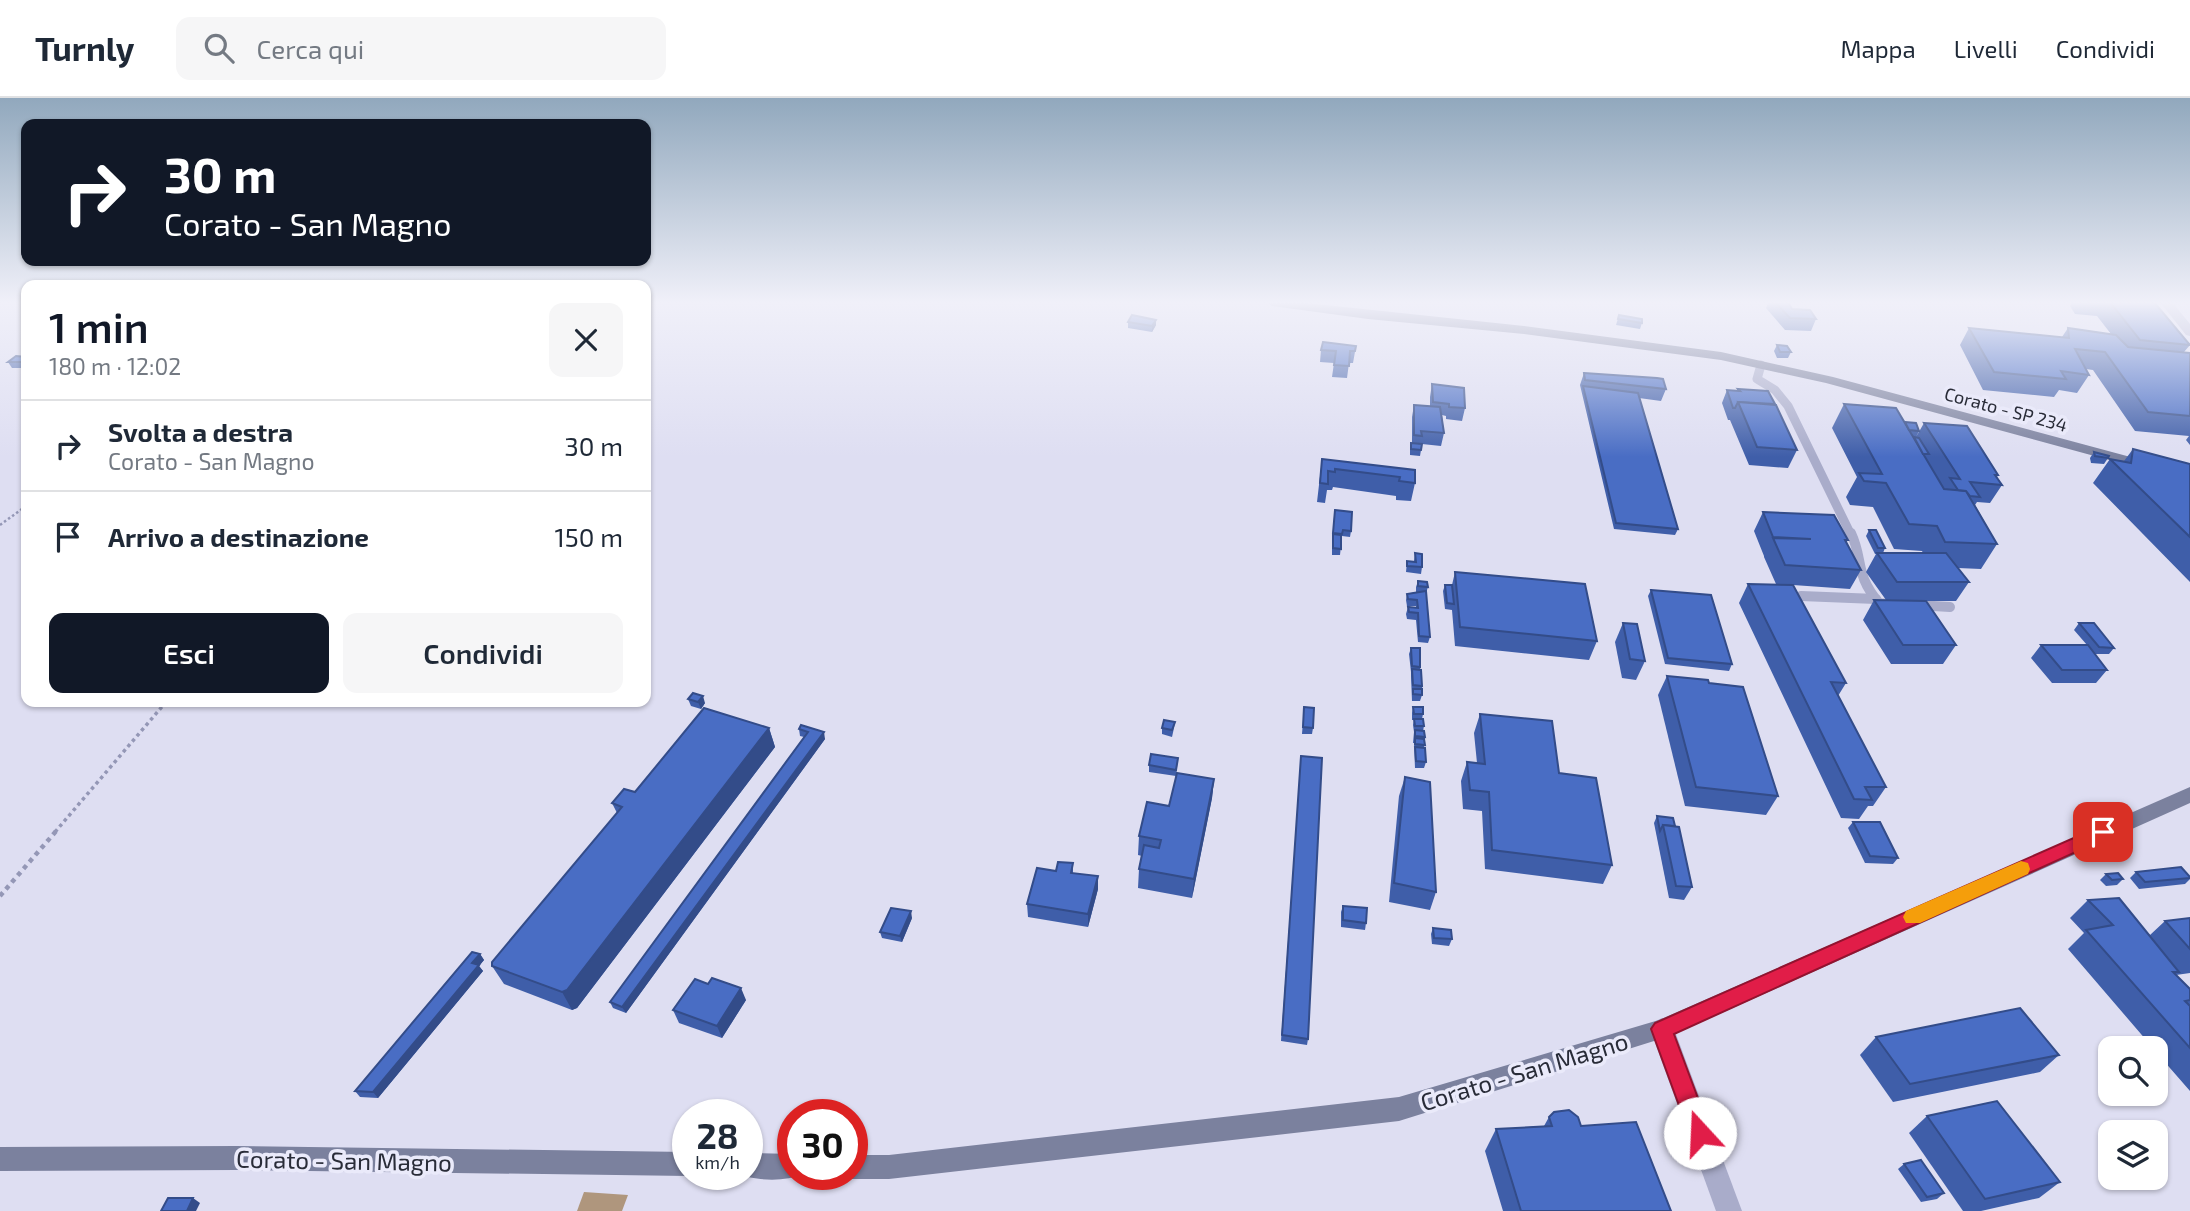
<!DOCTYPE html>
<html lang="it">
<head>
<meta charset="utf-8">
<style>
  body { margin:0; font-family:"Exo 2",sans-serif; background:#f6f6f7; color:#1f2937; height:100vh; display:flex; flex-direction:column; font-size:26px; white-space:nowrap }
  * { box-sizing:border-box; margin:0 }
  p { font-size:23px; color:#747a83 }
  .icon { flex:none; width:38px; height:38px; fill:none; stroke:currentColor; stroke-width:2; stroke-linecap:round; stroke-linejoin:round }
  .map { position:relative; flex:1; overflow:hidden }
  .sheet { position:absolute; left:21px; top:182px; width:630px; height:427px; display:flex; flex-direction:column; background:#fff; border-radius:14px; box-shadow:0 2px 5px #0004 }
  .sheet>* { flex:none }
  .top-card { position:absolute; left:21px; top:21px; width:630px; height:147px; border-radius:14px; box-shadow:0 2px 5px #0004; background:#111827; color:#fff; overflow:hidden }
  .buttons { position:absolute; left:2098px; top:938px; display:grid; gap:14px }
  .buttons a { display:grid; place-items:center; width:70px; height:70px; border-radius:14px; background:#fff; box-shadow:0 2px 5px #0004; font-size:35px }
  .speed { position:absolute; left:672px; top:1001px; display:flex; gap:14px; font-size:35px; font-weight:700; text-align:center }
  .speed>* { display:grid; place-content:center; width:91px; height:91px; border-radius:50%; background:#fff; box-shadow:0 2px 5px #0004; line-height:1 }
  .speed small { font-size:18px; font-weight:400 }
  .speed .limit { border:10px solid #d22; background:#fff; color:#111 }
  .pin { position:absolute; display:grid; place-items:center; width:60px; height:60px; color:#fff; margin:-30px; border-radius:14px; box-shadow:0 4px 10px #0006 }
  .me { position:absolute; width:77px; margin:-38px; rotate:340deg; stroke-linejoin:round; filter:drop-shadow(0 0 5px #0008) }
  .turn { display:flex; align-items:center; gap:24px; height:147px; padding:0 28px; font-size:32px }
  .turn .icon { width:91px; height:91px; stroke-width:2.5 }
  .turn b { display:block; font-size:49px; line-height:60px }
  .round { display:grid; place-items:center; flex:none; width:74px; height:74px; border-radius:14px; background:#f6f6f7 }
  .headline { display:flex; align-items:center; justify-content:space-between; height:119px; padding:0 28px }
  h1 { font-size:42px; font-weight:600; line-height:52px; color:#111827 }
  .action { display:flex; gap:14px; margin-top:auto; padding:14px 28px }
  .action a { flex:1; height:80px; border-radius:14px; background:#111827; color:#fff; font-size:28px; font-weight:600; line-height:80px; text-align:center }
  .action a+a { background:#f6f6f7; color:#1f2937 }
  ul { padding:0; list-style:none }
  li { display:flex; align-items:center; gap:21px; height:91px; padding:0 28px; border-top:2px solid #e0e1e3 }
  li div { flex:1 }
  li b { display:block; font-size:26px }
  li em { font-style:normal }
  header { display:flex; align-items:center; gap:42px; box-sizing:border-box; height:98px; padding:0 35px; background:#fff; border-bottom:2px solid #e0e1e3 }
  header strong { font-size:33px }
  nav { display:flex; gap:38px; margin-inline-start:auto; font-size:24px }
  .search { width:490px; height:63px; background:#f6f6f7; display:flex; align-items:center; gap:18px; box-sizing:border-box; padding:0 24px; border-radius:14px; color:#747a83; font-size:26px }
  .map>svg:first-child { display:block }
  .water { fill:#af967d }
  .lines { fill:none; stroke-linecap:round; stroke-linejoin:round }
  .path-far2 { stroke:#9497b6; stroke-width:2.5; stroke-dasharray:2.5 2.5; stroke-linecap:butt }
  .path-far1 { stroke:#9497b6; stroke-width:3.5; stroke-dasharray:3.5 3.5; stroke-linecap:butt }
  .path { stroke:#9497b6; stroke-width:4.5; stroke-dasharray:4.5 4.5; stroke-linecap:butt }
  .service-far1 { stroke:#a9acca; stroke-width:9 }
  .service { stroke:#a9acca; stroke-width:10 }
  .minor { fill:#a9acca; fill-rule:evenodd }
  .secondary { fill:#7b819e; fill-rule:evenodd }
  .wall { fill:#3f5ea9 }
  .shaded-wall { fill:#334c89 }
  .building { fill:#496dc4; stroke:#334c89; stroke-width:2 }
  .route { fill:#e11d48; stroke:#92132f; stroke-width:2 }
  .slow { fill:#f59e0b }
  .labels { text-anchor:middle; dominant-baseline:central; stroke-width:7; stroke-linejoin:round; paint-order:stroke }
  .far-street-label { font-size:18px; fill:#292c38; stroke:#eaeafa }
  .near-street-label { font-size:24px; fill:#292c38; stroke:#eaeafa }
</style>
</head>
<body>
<header>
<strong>Turnly</strong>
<div class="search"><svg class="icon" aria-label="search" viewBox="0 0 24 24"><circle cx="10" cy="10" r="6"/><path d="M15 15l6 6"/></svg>Cerca qui</div>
<nav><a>Mappa</a><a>Livelli</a><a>Condividi</a></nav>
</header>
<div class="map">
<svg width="2190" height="1113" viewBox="0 0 2190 1113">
  <rect width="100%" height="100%" fill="#dedef2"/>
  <polygon class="water" points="584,1094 628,1097 622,1113 577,1113"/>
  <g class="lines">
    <polyline class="path-far2" points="0,427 26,408"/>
    <polyline class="path-far1" points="55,734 166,604"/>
    <polyline class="path" points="0,798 57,732"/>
    <polyline class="service-far1" points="1761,267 1757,281 1775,292 1788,308 1851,437"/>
    <g class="service">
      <path d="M 1851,435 C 1864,463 1854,475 1879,505 L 1887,506"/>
      <polyline points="1801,498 1876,501"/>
      <polyline points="1917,507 1950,509"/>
    </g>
    <g class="minor">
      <polygon points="2160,204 2172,204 2190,226 2190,238 2186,237"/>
      <polygon points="1662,920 1670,924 1674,931 1742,1113 1716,1113 1650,931 1654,924"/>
    </g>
    <g class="secondary">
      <polygon points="1266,204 1297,204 1524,228 1721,254 1833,279 2190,375 2190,384 1826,285 1721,262 1524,236 1368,221 1272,208"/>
      <polygon points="2190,689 2190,705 1670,938 1399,1023 889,1081 852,1081 842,1076 852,1076 852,1057 889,1057 1399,999 1659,922"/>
      <polygon points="236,1048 688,1054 688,1076 693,1076 688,1078 236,1072 0,1073 0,1049"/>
      <path d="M 747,1055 L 793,1056 L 793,1076 L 802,1076 C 787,1084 755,1083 739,1076 L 747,1076 Z"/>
    </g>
  </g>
  <g class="wall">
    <polygon points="1648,204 1665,204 1664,205 1653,205"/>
    <polygon points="1764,204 1788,204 1792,211 1816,221 1811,233 1785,232 1766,210 1768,205"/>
    <polygon points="2072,204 2154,204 2190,247 2184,254 2190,255 2190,347 2186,342 2189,338 2135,333 2093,272 2086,271 2089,277 2077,295 2059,292 2054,299 1983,292 1960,247 1969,230 2062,239 2068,230 2111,236 2097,218 2075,216 2070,208"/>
    <polygon points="1619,217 1642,225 1640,231 1616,227"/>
    <polygon points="1156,222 1156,227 1152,234 1128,230 1128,224"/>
    <polygon points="1777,247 1791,254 1788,260 1777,260 1774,253"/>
    <polygon points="1356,248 1353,265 1349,265 1347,280 1332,279 1334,265 1320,264 1321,252"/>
    <polygon points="26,259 26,270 12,270 8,264"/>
    <polygon points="1584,275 1666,291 1661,303 1639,300 1678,431 1675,437 1614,431 1580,287"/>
    <polygon points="1432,286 1465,310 1462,323 1446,321 1446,318 1442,317 1444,335 1441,348 1422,346 1420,358 1410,357 1410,351 1412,345 1412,319 1414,307 1430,308 1430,299"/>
    <polygon points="1738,291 1797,352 1788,370 1749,367 1730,322 1728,322 1722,305 1727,292 1738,293"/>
    <polygon points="1844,306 1905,324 1919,333 1916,339 1924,325 1998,377 1997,379 2002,387 1990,405 1977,404 1975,407 1997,446 1981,471 1958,470 1969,484 1956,503 1926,503 1956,547 1943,566 1891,566 1863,522 1874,502 1886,502 1866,474 1876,456 1875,456 1866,438 1869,432 1885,450 1883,455 1923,455 1922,453 1894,451 1873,409 1850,407 1846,399 1857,379 1832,330"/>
    <polygon points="2133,351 2190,366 2190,484 2093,385 2110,361 2124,363"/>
    <polygon points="2094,354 2108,360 2104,366 2091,365 2090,360"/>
    <polygon points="1322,361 1415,372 1415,385 1411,403 1396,402 1396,398 1333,389 1332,392 1327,392 1325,405 1317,404"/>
    <polygon points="1763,414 1848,442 1846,445 1861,472 1850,491 1793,487 1846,585 1838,598 1886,689 1873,708 1868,708 1859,721 1841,720 1739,505 1748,486 1776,486 1764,459 1764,458 1754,433"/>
    <polygon points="1334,419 1351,433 1350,439 1342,438 1340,457 1332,457 1332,443"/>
    <polygon points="1415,455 1422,469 1421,476 1406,474 1407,463 1414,463"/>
    <polygon points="1455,474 1597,543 1589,562 1455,548 1452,512 1445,511 1443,493 1445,487 1452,487"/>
    <polygon points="1418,483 1428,489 1426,495 1430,539 1428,545 1418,544 1416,522 1407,521 1406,516 1408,509 1416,510 1416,508 1407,508 1406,502 1407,496 1416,494 1416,489"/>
    <polygon points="1651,492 1732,566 1729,573 1665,566 1648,498"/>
    <polygon points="1623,525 1645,563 1636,582 1622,580 1615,544"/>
    <polygon points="2079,525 2114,550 2109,556 2094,556 2107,572 2096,585 2052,585 2031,560 2041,547 2087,547 2074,532"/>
    <polygon points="1411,550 1420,569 1420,572 1422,588 1422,597 1420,603 1412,603 1411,578 1411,574 1409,556"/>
    <polygon points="1667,578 1709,585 1778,698 1766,717 1685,708 1658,597"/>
    <polygon points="688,601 705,605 701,611 691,608"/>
    <polygon points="1304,609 1313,630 1312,636 1302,636"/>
    <polygon points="1413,609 1423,616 1422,621 1424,628 1423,633 1425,639 1424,650 1426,664 1424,670 1415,670 1414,645 1413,645 1414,634 1413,627 1414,622 1412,622 1412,615"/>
    <polygon points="1480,616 1559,675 1612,767 1603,786 1485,771 1482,713 1463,711 1461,683 1467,664 1477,665 1474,635"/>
    <polygon points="1175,624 1174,630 1172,639 1162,636 1162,630"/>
    <polygon points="801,627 825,641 626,915 613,910 610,904 804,639 800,638 799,631"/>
    <polygon points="769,630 775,649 577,910 572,912 504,886 492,868 617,715 612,705"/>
    <polygon points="1301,658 1308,941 1307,947 1281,943"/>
    <polygon points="1178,660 1176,678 1149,674 1149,667"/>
    <polygon points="1405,679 1436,794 1430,812 1389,804 1399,698"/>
    <polygon points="1214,681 1212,700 1192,800 1138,790 1139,771 1142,758 1138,757 1139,738 1169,708"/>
    <polygon points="1657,718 1675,728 1692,789 1684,802 1669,800 1654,725"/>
    <polygon points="1853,724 1898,760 1893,766 1865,765 1848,730"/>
    <polygon points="1073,765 1073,775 1098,791 1088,829 1028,819 1027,806 1056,773"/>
    <polygon points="2136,774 2190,779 2190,781 2185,786 2139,791 2130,780"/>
    <polygon points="2106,776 2123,781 2117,787 2106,788 2100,782"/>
    <polygon points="2088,802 2150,837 2165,823 2190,820 2190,875 2176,877 2190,891 2190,993 2156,954 2156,950 2153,950 2068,851 2084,835 2070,820"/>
    <polygon points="1343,808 1366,825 1365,832 1341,829 1341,814"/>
    <polygon points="912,820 902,844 882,840 880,834"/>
    <polygon points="1433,830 1452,841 1449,848 1432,846 1431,836"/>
    <polygon points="480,856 484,862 479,868 483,873 378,1000 360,999 355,993"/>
    <polygon points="708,886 746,902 722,940 679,925 673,912"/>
    <polygon points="1876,939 2059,957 2040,974 1893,1004 1860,957"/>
    <polygon points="1927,1018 2060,1084 2039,1100 1981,1113 1963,1113 1909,1035"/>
    <polygon points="1549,1019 1581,1028 1671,1113 1503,1113 1485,1053 1496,1031 1544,1028"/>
    <polygon points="1904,1066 1944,1095 1937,1101 1921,1104 1898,1071"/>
  </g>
  <g class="shaded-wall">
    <polygon points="1156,222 1156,227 1152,234 1152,228"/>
    <polygon points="703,598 705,605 701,611 698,604"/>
    <polygon points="769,630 775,649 577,910 572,912 562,894"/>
    <polygon points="824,634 825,641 626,915 622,909"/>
    <polygon points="1214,681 1212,700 1192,800 1194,781"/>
    <polygon points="1098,778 1098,791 1088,829 1088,816"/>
    <polygon points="911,813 912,820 902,844 900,838"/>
    <polygon points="480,856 484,862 479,868 483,873 378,1000 373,994 472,865"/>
    <polygon points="741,890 746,902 722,940 717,928"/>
    <polygon points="193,1100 200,1105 196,1113 187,1113"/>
  </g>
  <g class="building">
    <polygon points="1775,204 1788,204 1792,211 1810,212 1816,221 1790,220"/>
    <polygon points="2110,204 2154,204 2190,247 2140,242"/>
    <polygon points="1132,217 1156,222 1152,228 1128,224"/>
    <polygon points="1619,217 1642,221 1642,225 1618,221"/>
    <polygon points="1969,230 2069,240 2068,230 2116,237 2128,249 2190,255 2190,318 2148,314 2105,254 2075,251 2089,277 2061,273 2066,281 1994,274"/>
    <polygon points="1323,244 1356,248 1355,253 1350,253 1349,268 1334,267 1336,253 1321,252"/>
    <polygon points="1777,247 1787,248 1791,254 1780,254"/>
    <polygon points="16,258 26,259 26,261 23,264 8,264"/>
    <polygon points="1584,275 1657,280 1663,281 1666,291 1585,282"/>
    <polygon points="1432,286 1464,290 1465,310 1449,309 1449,306 1433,304"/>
    <polygon points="1583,288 1638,295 1678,431 1616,425"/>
    <polygon points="1738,291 1768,293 1775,306 1738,304 1735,310 1733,310 1727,292 1740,293"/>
    <polygon points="1738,304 1776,307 1797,352 1757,349"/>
    <polygon points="1844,306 1896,310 1944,391 1966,393 1997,446 1945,444 1937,428 1909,426 1886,385 1864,383 1859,375 1882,376"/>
    <polygon points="1414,307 1440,309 1444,335 1421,333 1422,338 1414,337"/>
    <polygon points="1905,324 1916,325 1919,333 1909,332"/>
    <polygon points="1924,325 1967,328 1998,377 1995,377 2002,387 1970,384 1980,399 1970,398 1966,393 1958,392 1950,380 1960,381"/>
    <polygon points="1914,339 1919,340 1929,356 1923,356"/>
    <polygon points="1411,345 1422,346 1421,352 1411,351"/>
    <polygon points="2133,351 2190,366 2190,439 2110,361 2131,365"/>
    <polygon points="2094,354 2109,358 2108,360 2095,358"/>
    <polygon points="1322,361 1415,372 1415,385 1399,383 1400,379 1335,371 1335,374 1328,373 1328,386 1320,385"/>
    <polygon points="1335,412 1352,414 1351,433 1343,432 1342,436 1333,435"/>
    <polygon points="1763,414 1834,417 1848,442 1845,442 1861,472 1785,467 1773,440 1811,441 1773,439"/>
    <polygon points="1869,432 1876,432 1885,450 1878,450"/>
    <polygon points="1333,436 1341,437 1341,451 1333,450"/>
    <polygon points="1415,455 1422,456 1422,469 1407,468 1407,463 1416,464"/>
    <polygon points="1877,455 1946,455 1969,484 1897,484"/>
    <polygon points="1455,474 1585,486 1597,543 1460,529"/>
    <polygon points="1418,483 1427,484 1428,489 1418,488"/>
    <polygon points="1748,486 1793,487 1846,585 1831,584 1886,689 1865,689 1872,702 1854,701"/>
    <polygon points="1445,487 1452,487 1454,506 1447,505"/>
    <polygon points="1651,492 1711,497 1732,566 1668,560"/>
    <polygon points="1426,493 1430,539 1419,538 1418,515 1409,514 1408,509 1418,510 1417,502 1408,501 1407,496"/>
    <polygon points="1874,502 1926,503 1956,547 1903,547"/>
    <polygon points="1623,525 1637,526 1645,563 1630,561"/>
    <polygon points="2079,525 2094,525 2114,550 2099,549"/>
    <polygon points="2041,547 2088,547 2107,572 2062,572"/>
    <polygon points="1411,550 1420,550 1420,569 1412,568"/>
    <polygon points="1412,571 1421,572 1422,588 1413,587"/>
    <polygon points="1667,578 1708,582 1709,585 1743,589 1778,698 1696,689"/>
    <polygon points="1413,591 1422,591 1422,597 1413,596"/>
    <polygon points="693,595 703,598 698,604 688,601"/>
    <polygon points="1304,609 1314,610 1313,630 1303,629"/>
    <polygon points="1413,609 1423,609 1423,616 1414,616"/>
    <polygon points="704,610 769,630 567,892 562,894 492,868 492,864 622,709 612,705 624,691 635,694"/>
    <polygon points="1480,616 1552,623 1559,675 1596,680 1612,767 1492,752 1489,694 1470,692 1467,664 1485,666"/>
    <polygon points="1414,621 1423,621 1424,628 1415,628"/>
    <polygon points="1164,622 1175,624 1172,632 1162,630"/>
    <polygon points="801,627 824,634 622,909 610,904 808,634 799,631"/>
    <polygon points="1415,632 1424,633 1425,639 1415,638"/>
    <polygon points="1415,640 1424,641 1425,647 1415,646"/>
    <polygon points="1415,649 1425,650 1426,664 1416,663"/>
    <polygon points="1151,656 1178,660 1176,672 1149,667"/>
    <polygon points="1301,658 1322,660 1308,941 1282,937"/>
    <polygon points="1177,675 1214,681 1194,781 1139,771 1144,747 1159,750 1161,742 1139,738 1147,704 1169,708"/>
    <polygon points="1405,679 1430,684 1436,794 1394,785"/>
    <polygon points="1657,718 1673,720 1675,728 1663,727 1660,733"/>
    <polygon points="1853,724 1880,724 1898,760 1870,758"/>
    <polygon points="1663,727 1679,729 1692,789 1676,788"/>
    <polygon points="1058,764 1073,765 1071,775 1098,778 1088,816 1027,806 1037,770 1056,773"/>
    <polygon points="2181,769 2190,779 2190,780 2145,784 2136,774"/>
    <polygon points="2118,775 2123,781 2112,782 2106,776"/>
    <polygon points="2119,800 2179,874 2173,874 2190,891 2190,902 2185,903 2190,908 2190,950 2086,832 2113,827 2088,802"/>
    <polygon points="1343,808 1367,810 1366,825 1343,822"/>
    <polygon points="891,810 911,813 900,838 880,834"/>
    <polygon points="2190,820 2190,851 2165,823"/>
    <polygon points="1433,830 1451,832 1452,841 1434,840"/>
    <polygon points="472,854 480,856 472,865 479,867 373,994 355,993"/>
    <polygon points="712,880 741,890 717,928 673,912 695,881 708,886"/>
    <polygon points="2020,910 2059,957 1910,986 1876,939"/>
    <polygon points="1997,1003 2060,1084 1985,1101 1927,1018"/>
    <polygon points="1569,1012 1578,1019 1581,1028 1636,1024 1671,1113 1521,1113 1496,1031 1552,1028 1549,1019 1554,1014"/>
    <polygon points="1921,1062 1944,1095 1927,1099 1904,1066"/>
    <polygon points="168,1100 193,1100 187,1113 161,1113"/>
  </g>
  <linearGradient id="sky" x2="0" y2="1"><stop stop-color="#91a8bd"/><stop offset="0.57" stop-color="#f0f0f9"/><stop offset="1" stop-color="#f0f0f9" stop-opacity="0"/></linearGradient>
  <rect width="2190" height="359" fill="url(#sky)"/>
  <polygon class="route" points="2103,727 2109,729 2112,734 2109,739 1674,936 1711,1035 1708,1043 1700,1046 1692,1043 1651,931 1655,925"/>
  <polygon class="slow" points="2021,763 2028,765 2030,771 2028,776 1920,825 1906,825 1903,819 1906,813"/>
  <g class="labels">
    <g class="far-street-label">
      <text transform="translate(2006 311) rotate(15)">Corato - SP 234</text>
    </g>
    <g class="near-street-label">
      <text transform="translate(1524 973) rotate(-17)">Corato - San Magno</text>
      <text transform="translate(344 1062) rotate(1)">Corato - San Magno</text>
    </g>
  </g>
</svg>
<div class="buttons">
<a><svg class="icon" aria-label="search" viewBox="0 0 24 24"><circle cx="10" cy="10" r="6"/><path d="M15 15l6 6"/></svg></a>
<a><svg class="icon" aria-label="layers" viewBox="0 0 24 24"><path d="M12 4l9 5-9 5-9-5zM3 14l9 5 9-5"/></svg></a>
</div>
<div class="speed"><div>28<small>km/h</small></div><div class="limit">30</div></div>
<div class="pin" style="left:2103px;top:734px;background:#d93025"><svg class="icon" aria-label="arrive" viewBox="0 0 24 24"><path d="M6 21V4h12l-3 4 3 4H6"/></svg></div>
<svg class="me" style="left:1700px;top:1035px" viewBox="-20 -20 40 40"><circle r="19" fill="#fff"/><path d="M0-13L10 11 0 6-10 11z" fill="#e11d48"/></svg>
<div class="top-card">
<div class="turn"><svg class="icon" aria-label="right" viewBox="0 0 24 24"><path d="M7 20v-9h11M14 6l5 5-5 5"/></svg><div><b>30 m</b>Corato - San Magno</div></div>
</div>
<section class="sheet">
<div class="headline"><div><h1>1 min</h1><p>180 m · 12:02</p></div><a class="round"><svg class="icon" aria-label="close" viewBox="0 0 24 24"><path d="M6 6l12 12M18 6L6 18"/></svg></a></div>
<ul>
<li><svg class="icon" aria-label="right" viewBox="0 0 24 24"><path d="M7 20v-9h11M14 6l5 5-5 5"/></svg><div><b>Svolta a destra</b><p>Corato - San Magno</p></div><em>30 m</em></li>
<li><svg class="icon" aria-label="arrive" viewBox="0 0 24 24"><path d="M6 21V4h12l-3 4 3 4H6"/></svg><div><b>Arrivo a destinazione</b></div><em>150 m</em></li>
</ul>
<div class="action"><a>Esci</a><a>Condividi</a></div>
</section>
</div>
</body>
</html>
